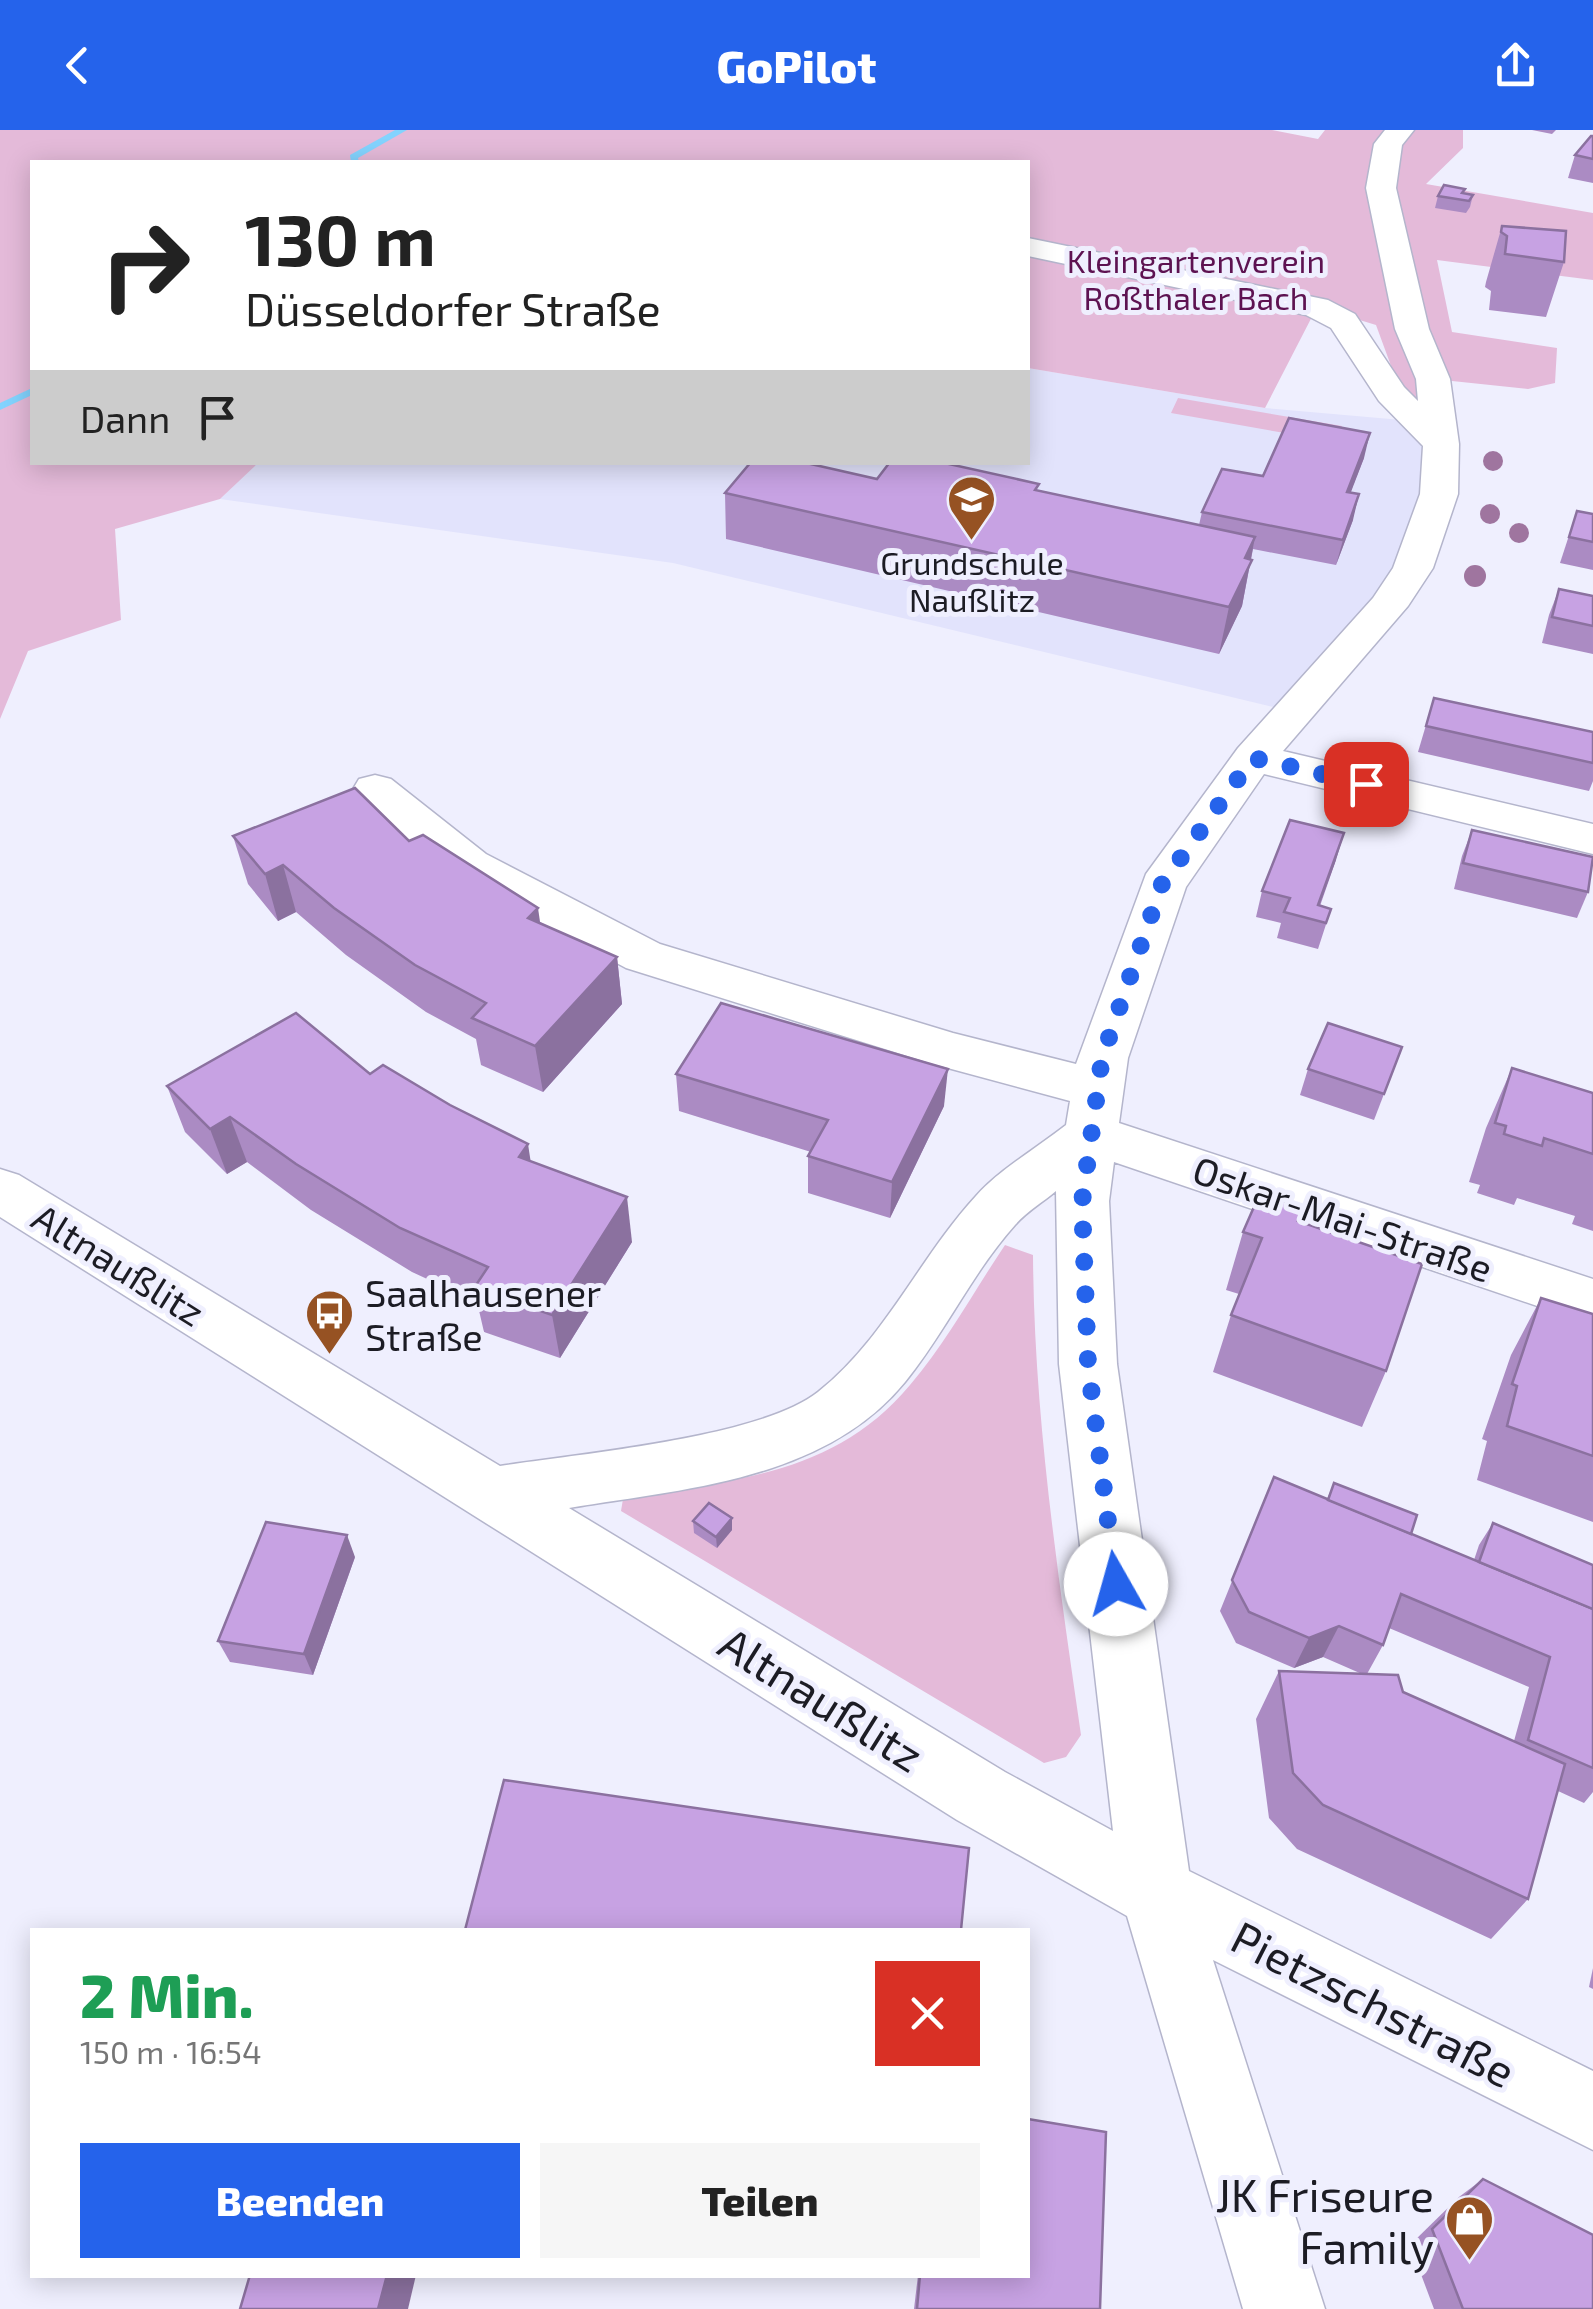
<!DOCTYPE html>
<html lang="de">
<head>
<meta charset="utf-8">
<style>
  body { margin:0; font-family:"Exo 2",sans-serif; background:#f6f6f6; color:#222; height:100vh; display:flex; flex-direction:column; font-size:38px; white-space:nowrap }
  * { box-sizing:border-box; margin:0 }
  p { font-size:32px; color:#767676 }
  .icon { flex:none; width:55px; height:55px; fill:none; stroke:currentColor; stroke-width:2; stroke-linecap:round; stroke-linejoin:round }
  .map { position:relative; flex:1; overflow:hidden }
  .panel { position:absolute; left:30px; top:1798px; width:1000px; height:350px; display:flex; flex-direction:column; background:#fff; border-radius:0px; box-shadow:0 5px 25px #0003 }
  .panel>* { flex:none }
  .banner { position:absolute; left:30px; top:30px; width:1000px; height:305px; border-radius:0px; box-shadow:0 5px 25px #0003; background:#fff; color:#222; overflow:hidden }
  .pin { position:absolute; display:grid; place-items:center; width:85px; height:85px; color:#fff; margin:-42px; border-radius:20px; box-shadow:0 5px 15px #0006 }
  .me { position:absolute; width:110px; margin:-55px; rotate:353deg; stroke-linejoin:round; filter:drop-shadow(0 0 8px #0008) }
  .turn { display:flex; align-items:center; gap:35px; height:210px; padding:0 50px; font-size:45px }
  .turn .icon { width:130px; height:130px; stroke-width:2.5 }
  .turn b { display:block; font-size:70px; line-height:85px }
  .then { display:flex; align-items:center; height:95px; padding:0 50px; background:#0003; gap:20px; font-size:38px }
  .round { display:grid; place-items:center; flex:none; width:105px; height:105px; border-radius:0px; background:#f6f6f6 }
  .summary { display:flex; align-items:center; justify-content:space-between; height:170px; padding:0 50px }
  h1 { font-size:60px; font-weight:800; line-height:75px; color:#1e9e55 }
  .button { display:flex; gap:20px; margin-top:auto; padding:20px 50px }
  .button a { flex:1; height:115px; border-radius:0px; background:#2563eb; color:#fff; font-size:40px; font-weight:800; line-height:115px; text-align:center }
  .button a+a { background:#f6f6f6; color:#222 }
  header { display:flex; justify-content:space-between; align-items:center; height:130px; padding:0 50px; background:#2563eb; color:#fff; font-size:45px; font-weight:800 }
  .map>svg:first-child { display:block }
  .built { fill:#e2e3fc }
  .green { fill:#e4bad9 }
  .lines { fill:none; stroke-linecap:round; stroke-linejoin:round }
  .stream { fill:#83d3fe; fill-rule:evenodd }
  .minor-casing { stroke:#b4b5cc; stroke-width:3 }
  .minor { fill:#fff; fill-rule:evenodd }
  .tree { fill:#9f759f }
  .wall { fill:#ab8bc3; fill-rule:evenodd }
  .shaded-wall { fill:#8b719f }
  .building { fill:#c7a2e3; stroke:#8b719f; stroke-width:2.5 }
  .route { stroke:#2563eb; stroke-width:18; stroke-dasharray:0 32.4 }
  .labels { text-anchor:middle; dominant-baseline:central; stroke-width:10; stroke-linejoin:round; paint-order:stroke }
  .far-park-label { font-size:32px; fill:#5d1251; stroke:#efeffe }
  .far-poi-label { font-size:32px; fill:#1c1c24; stroke:#efeffe }
  .street-label { font-size:38px; fill:#1c1c24; stroke:#efeffe }
  .poi-label { font-size:38px; fill:#1c1c24; stroke:#efeffe; text-anchor:start }
  .near-street-label { font-size:45px; fill:#1c1c24; stroke:#efeffe }
  .near-poi-label { font-size:45px; fill:#1c1c24; stroke:#efeffe; text-anchor:end }
</style>
</head>
<body>
<header><svg class="icon" aria-label="back" viewBox="0 0 24 24"><path d="M15 5l-7 7 7 7"/></svg>GoPilot<svg class="icon" aria-label="share" viewBox="0 0 24 24"><path d="M12 15V3M7 8l5-5 5 5M5 13v7h14v-7"/></svg></header>
<div class="map">
<svg width="1593" height="2179" viewBox="0 0 1593 2179">
  <rect width="100%" height="100%" fill="#efeffe"/>
  <polygon class="built" points="1028,238 1265,278 1402,290 1441,314 1430,391 1290,581 673,433 220,369 258,332 1028,332"/>
  <g class="green">
    <polygon points="0,0 1272,0 1318,9 1325,0 1463,0 1463,18 1426,54 1593,83 1593,150 1437,130 1452,202 1557,218 1555,253 1528,259 1433,249 1441,314 1401,263 1376,195 1317,177 1265,278 1028,238 1028,32 32,32 32,332 258,333 220,369 115,399 121,490 28,521 0,589"/>
    <polygon points="1178,268 1342,296 1336,312 1171,283"/>
    <path d="M 1005,1115 L 1033,1125 C 1034,1287 1058,1445 1081,1605 L 1066,1627 L 1044,1633 L 621,1381 L 624,1363 C 732,1353 836,1344 910,1255 C 946,1213 974,1161 1005,1115 Z"/>
  </g>
  <g class="lines">
    <g class="stream">
      <polygon points="395,0 407,0 358,28 359,32 351,32 350,25"/>
      <polygon points="32,258 32,265 0,280 0,273"/>
    </g>
    <defs>
      <path id="minor" d="M 1385,0 L 1414,0 L 1402,15 L 1396,58 L 1429,199 L 1450,249 L 1459,314 L 1458,364 L 1433,438 L 1408,476 L 1283,621 L 1593,694 L 1593,724 L 1264,644 L 1186,757 L 1128,928 L 1119,993 L 1593,1149 L 1593,1195 L 1114,1032 L 1109,1071 L 1117,1234 L 1189,1741 L 1593,1941 L 1593,2020 L 1213,1830 L 1325,2179 L 1243,2179 L 1127,1786 L 957,1690 L 0,1087 L 0,1039 L 19,1045 L 500,1336 C 577,1324 760,1308 818,1262 C 885,1209 919,1128 976,1066 C 1000,1039 1037,1018 1066,995 L 1070,971 L 933,934 L 626,838 L 454,746 L 359,669 L 353,659 L 359,649 L 375,645 L 391,649 L 486,724 L 660,814 L 953,903 L 1076,934 L 1146,744 L 1238,618 L 1373,468 L 1393,438 L 1420,364 L 1423,316 L 1379,271 L 1331,198 L 1306,185 L 1028,126 L 1028,108 L 1328,170 L 1355,184 L 1404,257 L 1418,271 L 1416,249 L 1395,199 L 1366,58 L 1374,14 ZM 1056,1061 L 1059,1234 L 1113,1701 L 1005,1642 L 569,1378 C 685,1359 825,1350 905,1252 C 945,1203 972,1143 1015,1095 C 1026,1082 1043,1072 1056,1061 Z"/>
    </defs>
    <use href="#minor" class="minor-casing"/>
    <use href="#minor" class="minor"/>
  </g>
  <g class="tree">
    <circle cx="1493" cy="331" r="10"/>
    <circle cx="1490" cy="384" r="10"/>
    <circle cx="1519" cy="403" r="10"/>
    <circle cx="1475" cy="446" r="11"/>
  </g>
  <g class="wall">
    <polygon points="1532,0 1556,0 1552,4"/>
    <polygon points="1593,6 1593,53 1568,48 1575,25"/>
    <polygon points="1464,63 1473,65 1470,77 1466,83 1435,78 1438,66"/>
    <polygon points="1502,96 1564,132 1546,187 1489,180 1491,161 1485,157 1486,152"/>
    <polygon points="1364,328 1350,363 1353,390 1336,435 1253,419 1242,476 1219,524 726,409 725,363 877,349 1038,360 1199,395 1202,382 1263,346"/>
    <polygon points="1577,381 1593,384 1593,440 1560,433"/>
    <polygon points="1559,459 1593,466 1593,524 1542,513 1549,485"/>
    <polygon points="1434,568 1593,602 1593,651 1589,661 1418,622"/>
    <polygon points="1472,700 1588,762 1577,788 1454,759 1462,726"/>
    <polygon points="233,706 409,711 540,793 617,827 622,874 543,962 481,935 476,909 426,882 346,825 296,782 278,791 248,754"/>
    <polygon points="1336,730 1320,776 1331,779 1318,819 1277,808 1281,793 1256,787 1262,761"/>
    <polygon points="1402,917 1374,990 1300,965 1308,939"/>
    <polygon points="1512,938 1593,963 1593,1101 1572,1094 1575,1086 1517,1068 1514,1075 1477,1063 1480,1055 1469,1052 1486,998"/>
    <polygon points="370,944 530,1031 632,1112 560,1228 484,1202 477,1172 412,1142 311,1080 247,1032 227,1044 185,1002 167,956"/>
    <polygon points="676,944 944,976 890,1088 808,1063 808,1026 811,1022 679,981"/>
    <polygon points="1299,1091 1386,1241 1362,1297 1213,1242 1231,1185 1239,1164 1226,1160 1243,1102"/>
    <polygon points="1541,1168 1593,1184 1593,1392 1477,1350 1487,1311 1482,1309 1511,1225"/>
    <path d="M 1274,1347 L 1327,1369 L 1334,1353 L 1411,1404 L 1474,1430 L 1479,1415 L 1493,1393 L 1593,1435 L 1593,1662 L 1584,1673 L 1558,1661 L 1528,1769 L 1491,1809 L 1297,1719 L 1269,1688 L 1256,1589 L 1279,1541 L 1362,1544 L 1323,1527 L 1294,1538 L 1236,1513 L 1220,1481 ZM 1389,1498 L 1529,1557 L 1514,1611 L 1403,1562 L 1367,1544 L 1383,1515 Z"/>
    <polygon points="693,1391 732,1400 717,1418 694,1403"/>
    <polygon points="355,1427 313,1545 230,1532 218,1511"/>
    <polygon points="1593,1838 1593,1859 1589,1857"/>
    <polygon points="1483,2049 1593,2179 1434,2179 1410,2115 1459,2067"/>
    <polygon points="918,2145 1028,2145 1100,2179 914,2179"/>
  </g>
  <g class="shaded-wall">
    <polygon points="1370,303 1364,328 1341,388 1347,362"/>
    <polygon points="1359,364 1353,390 1336,435 1343,410"/>
    <polygon points="1255,407 1242,476 1219,524 1229,477 1245,428"/>
    <polygon points="1344,703 1336,730 1314,790"/>
    <polygon points="283,735 296,782 278,791 265,744"/>
    <polygon points="538,778 545,826 528,788"/>
    <polygon points="617,827 622,874 543,962 535,916"/>
    <polygon points="948,939 944,976 890,1088 892,1052"/>
    <polygon points="230,987 247,1032 227,1044 210,999"/>
    <polygon points="528,1014 535,1060 519,1027"/>
    <polygon points="627,1067 632,1112 560,1228 552,1185"/>
    <polygon points="732,1388 732,1400 717,1418 716,1407"/>
    <polygon points="347,1405 355,1427 313,1545 304,1524"/>
    <polygon points="1339,1496 1323,1527 1294,1538 1309,1508"/>
    <polygon points="387,2145 416,2145 408,2179 378,2179"/>
  </g>
  <g class="building">
    <polygon points="1591,6 1593,6 1593,29 1575,25"/>
    <polygon points="1444,55 1465,59 1462,63 1473,65 1469,71 1438,66"/>
    <polygon points="1502,96 1566,101 1564,132 1505,124 1507,106 1501,102"/>
    <polygon points="1289,288 1370,303 1347,362 1359,364 1343,410 1202,382 1222,339 1263,346"/>
    <polygon points="751,332 802,332 877,349 890,332 940,332 1039,354 1035,360 1255,407 1245,428 1252,430 1229,477 725,363"/>
    <polygon points="1577,381 1593,384 1593,412 1569,407"/>
    <polygon points="1559,459 1593,466 1593,496 1552,487"/>
    <polygon points="1434,568 1593,602 1593,633 1426,596"/>
    <polygon points="355,658 409,711 423,705 538,778 528,788 617,827 535,916 472,888 486,873 415,835 334,778 283,735 265,744 233,706"/>
    <polygon points="1290,690 1344,703 1318,775 1331,779 1326,793 1284,782 1290,768 1262,761"/>
    <polygon points="1472,700 1593,727 1588,762 1463,733"/>
    <polygon points="721,873 948,939 892,1052 808,1026 828,990 676,944"/>
    <polygon points="296,883 370,944 383,935 450,975 528,1014 519,1027 627,1067 552,1185 474,1158 488,1137 400,1098 296,1034 230,987 210,999 167,956"/>
    <polygon points="1328,893 1402,917 1384,964 1308,939"/>
    <polygon points="1512,938 1593,963 1593,1024 1544,1008 1542,1016 1504,1004 1506,996 1495,993"/>
    <polygon points="1260,1063 1303,1078 1298,1091 1422,1134 1386,1241 1231,1185 1262,1108 1243,1102"/>
    <polygon points="1541,1168 1593,1184 1593,1326 1507,1296 1517,1256 1512,1254"/>
    <polygon points="1274,1347 1593,1479 1593,1638 1528,1610 1550,1527 1401,1464 1383,1515 1339,1496 1309,1508 1249,1482 1232,1450"/>
    <polygon points="1334,1353 1417,1385 1411,1404 1328,1370"/>
    <polygon points="709,1373 732,1388 716,1407 693,1391"/>
    <polygon points="266,1392 347,1405 304,1524 218,1511"/>
    <polygon points="1493,1393 1593,1435 1593,1479 1479,1432"/>
    <polygon points="1279,1541 1398,1545 1403,1562 1565,1634 1528,1769 1323,1675 1293,1643"/>
    <polygon points="504,1650 969,1718 961,1800 465,1800"/>
    <polygon points="1028,1989 1106,2002 1100,2179 917,2179 920,2145 1028,2145"/>
    <polygon points="1483,2049 1593,2105 1593,2179 1463,2179 1432,2099"/>
    <polygon points="250,2145 387,2145 378,2179 240,2179"/>
  </g>
  <g class="lines">
    <polyline class="route" points="1116,1454 1088,1234 1082,1072 1102,928 1162,754 1253,628 1366,654"/>
  </g>
  <defs>
    <symbol id="school-pin" viewBox="-11 -11 22 30"><path d="M0 17L-7.5 6A9.5 9.5 0 1 1 7.5 6Z" fill="#965223" stroke="#efeffe"/><path d="M0-5L7-2L0 1L-7-2ZM-4 1L0 2.5L4 1V4Q0 6-4 4Z" fill="#fff"/></symbol>
    <symbol id="bus-pin" viewBox="-11 -11 22 30"><path d="M0 17L-7.5 6A9.5 9.5 0 1 1 7.5 6Z" fill="#965223" stroke="#efeffe"/><path d="M-5-6H5V4H4V6H2V4H-2V6H-4V4H-5ZM-3.5-4V0h7V-4ZM-3.5 1.2v1.5H-2V1.2ZM2 1.2v1.5H3.5V1.2Z" fill="#fff"/></symbol>
    <symbol id="shop-pin" viewBox="-11 -11 22 30"><path d="M0 17L-7.5 6A9.5 9.5 0 1 1 7.5 6Z" fill="#965223" stroke="#efeffe"/><path d="M-5-2.5h2.3a2.7 3.5 0 0 1 5.4 0H5L5.5 6h-11ZM-1.5-2.5h3a1.5 2.3 0 0 0-3 0Z" fill="#fff"/></symbol>
  </defs>
  <g fill-rule="evenodd">
    <use href="#school-pin" x="944" y="342" width="55" height="75"/>
    <use href="#bus-pin" x="302" y="1156" width="55" height="75"/>
    <use href="#shop-pin" x="1442" y="2062" width="55" height="75"/>
  </g>
  <g class="labels">
    <g class="far-park-label">
      <text x="1196" y="130">Kleingartenverein<tspan x="1196" dy="37">Roßthaler Bach</tspan></text>
    </g>
    <g class="far-poi-label">
      <text x="972" y="432">Grundschule<tspan x="972" dy="37">Naußlitz</tspan></text>
    </g>
    <g class="street-label">
      <text transform="translate(1343 1088) rotate(19)">Oskar-Mai-Straße</text>
      <text transform="translate(119 1134) rotate(32)">Altnaußlitz</text>
    </g>
    <g class="poi-label">
      <text x="365" y="1162">Saalhausener<tspan x="365" dy="44">Straße</tspan></text>
    </g>
    <g class="near-street-label">
      <text transform="translate(822 1568) rotate(32)">Altnaußlitz</text>
      <text transform="translate(1374 1873) rotate(27)">Pietzschstraße</text>
    </g>
    <g class="near-poi-label">
      <text x="1434" y="2064">JK Friseure<tspan x="1434" dy="52">Family</tspan></text>
    </g>
  </g>
</svg>
<div class="pin" style="left:1366px;top:654px;background:#d93025"><svg class="icon" aria-label="arrive" viewBox="0 0 24 24"><path d="M6 21V4h12l-3 4 3 4H6"/></svg></div>
<svg class="me" style="left:1116px;top:1454px" viewBox="-20 -20 40 40"><circle r="19" fill="#fff"/><path d="M0-13L10 11 0 6-10 11z" fill="#2563eb"/></svg>
<div class="banner">
<div class="turn"><svg class="icon" aria-label="right" viewBox="0 0 24 24"><path d="M7 20v-9h11M14 6l5 5-5 5"/></svg><div><b>130 m</b>Düsseldorfer Straße</div></div>
<div class="then">Dann<svg class="icon" aria-label="arrive" viewBox="0 0 24 24"><path d="M6 21V4h12l-3 4 3 4H6"/></svg></div>
</div>
<section class="panel">
<div class="summary"><div><h1>2 Min.</h1><p>150 m · 16:54</p></div><a class="round" style="background:#d93025;color:#fff"><svg class="icon" aria-label="close" viewBox="0 0 24 24"><path d="M6 6l12 12M18 6L6 18"/></svg></a></div>
<div class="button"><a>Beenden</a><a>Teilen</a></div>
</section>
</div>
</body>
</html>
